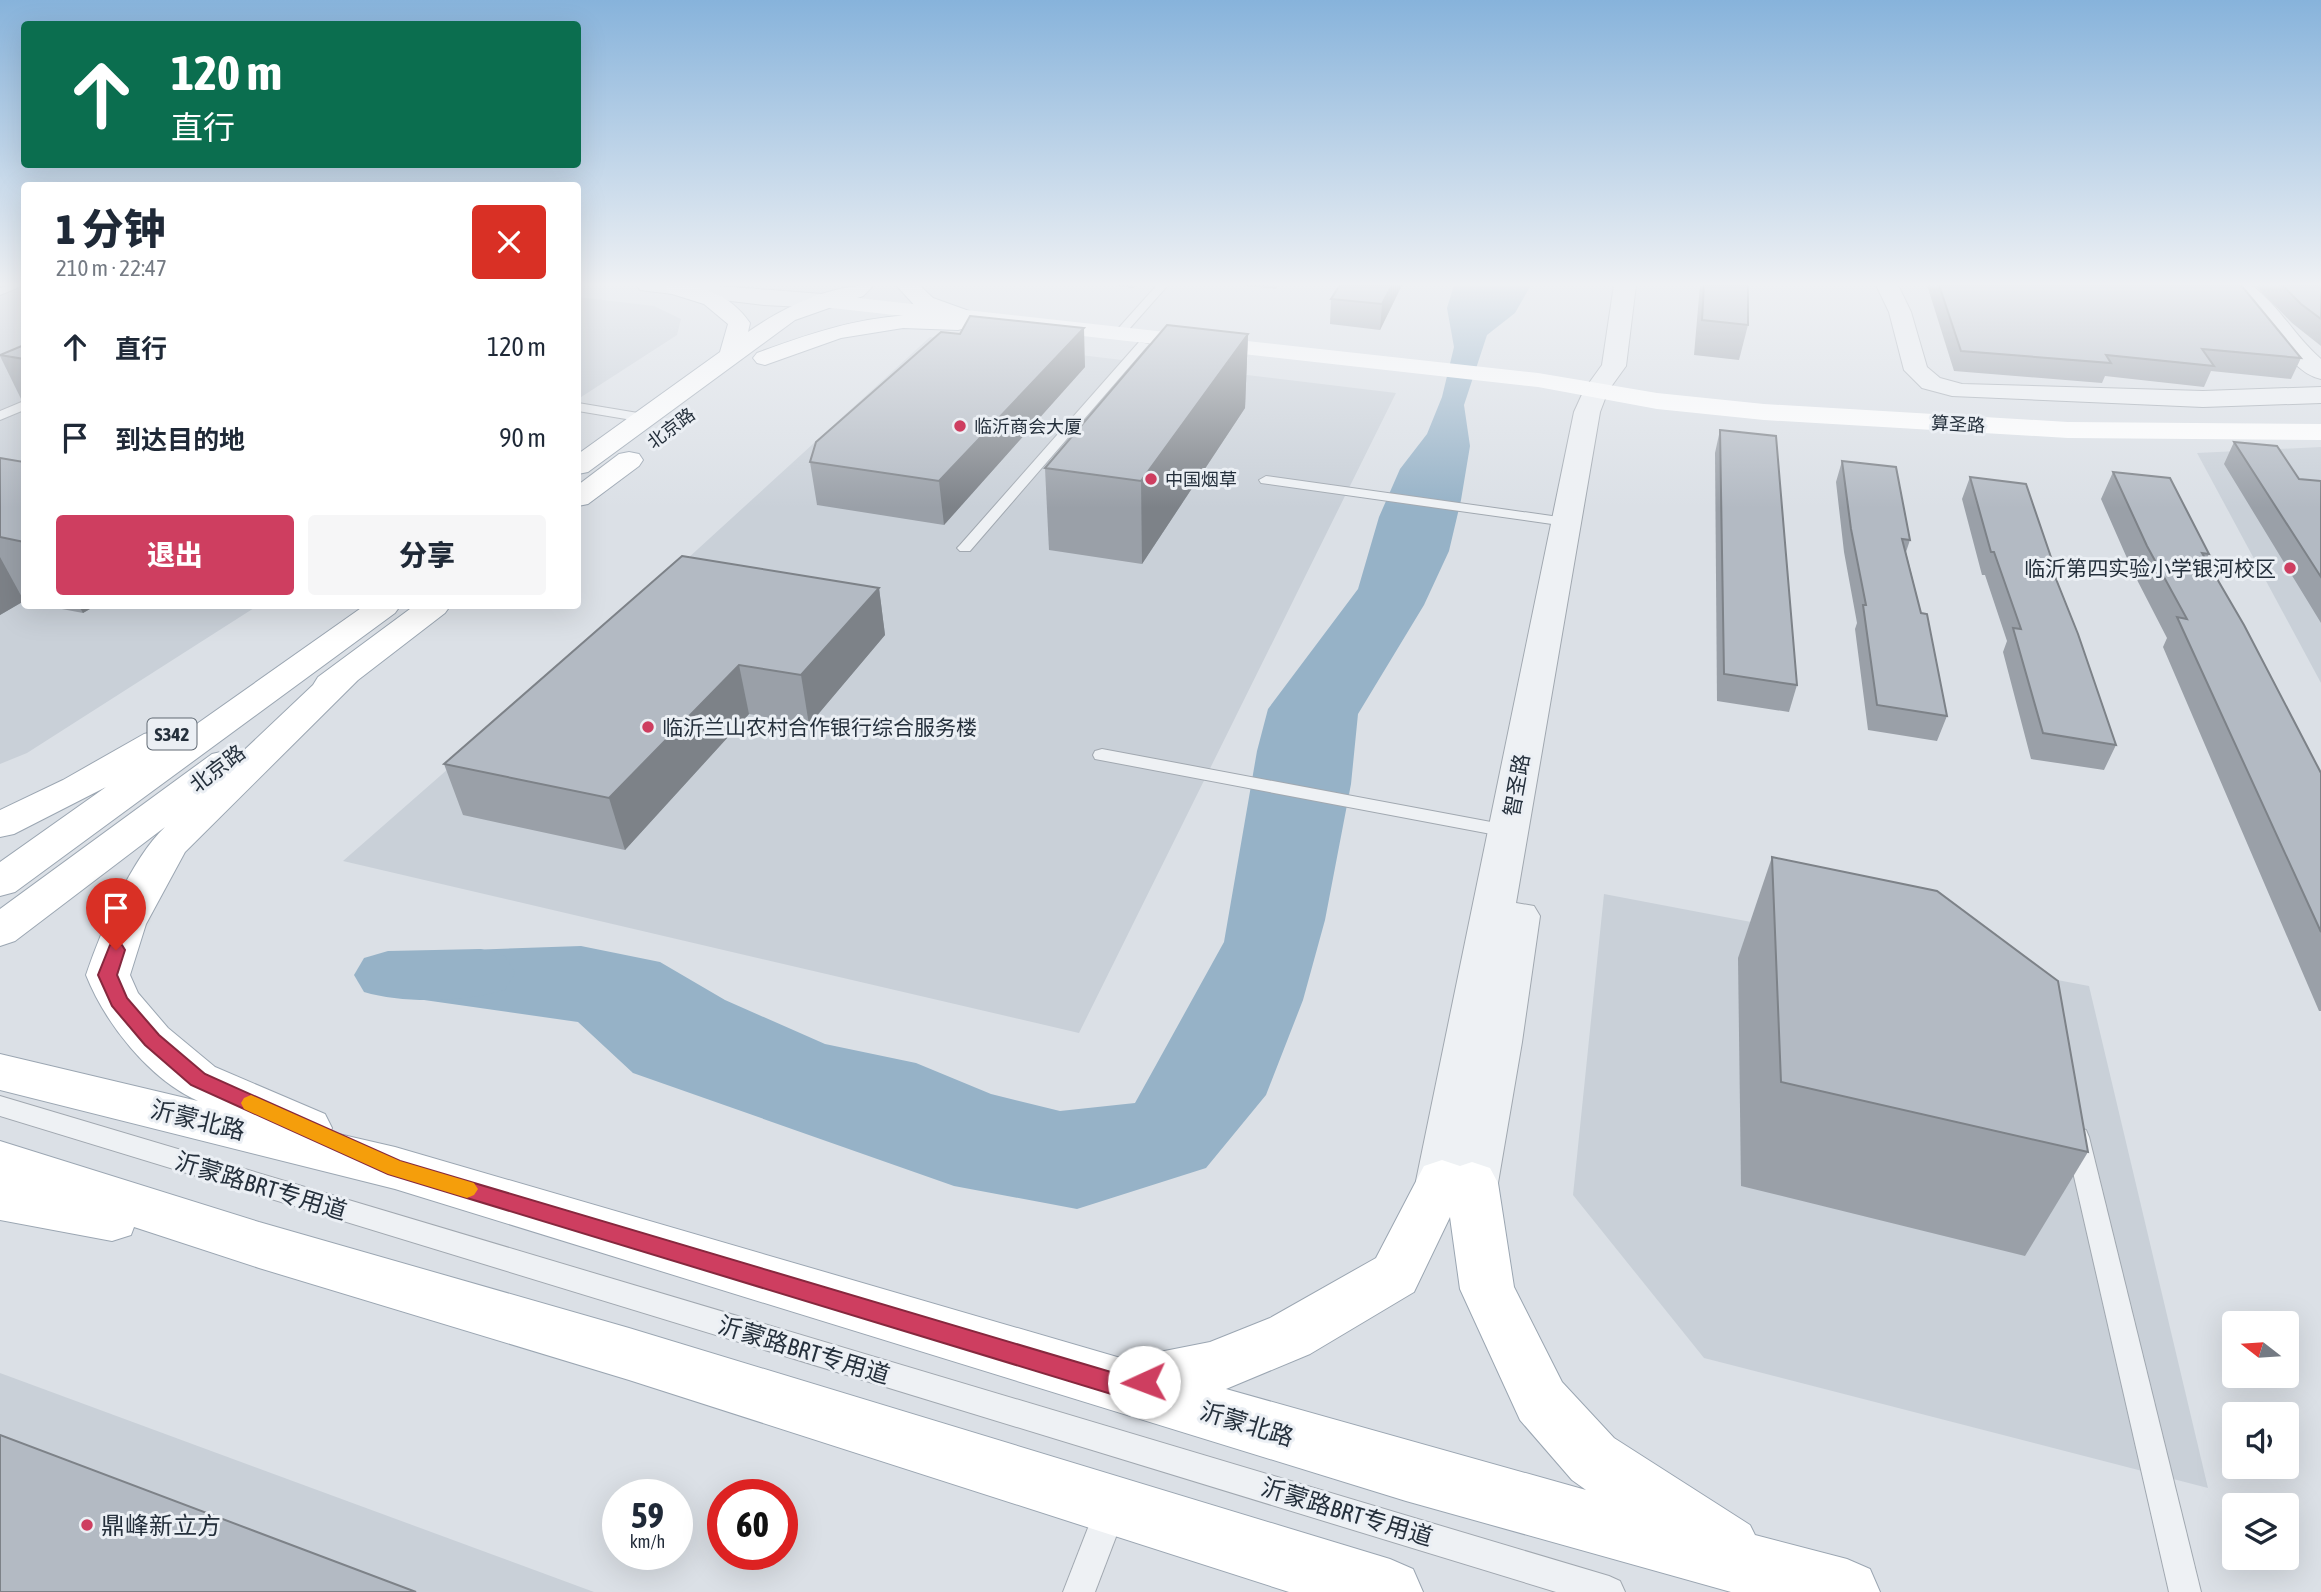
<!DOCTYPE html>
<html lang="zh">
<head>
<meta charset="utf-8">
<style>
  body { margin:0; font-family:"Asap Condensed","Noto Sans SC",sans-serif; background:#f6f6f7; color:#1f2937; height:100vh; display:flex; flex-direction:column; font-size:26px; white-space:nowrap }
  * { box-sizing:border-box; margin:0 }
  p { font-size:23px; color:#747a83 }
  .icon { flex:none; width:38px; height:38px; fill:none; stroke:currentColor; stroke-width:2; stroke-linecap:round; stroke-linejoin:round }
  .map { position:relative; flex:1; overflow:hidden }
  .drawer { position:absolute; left:21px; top:182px; width:560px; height:427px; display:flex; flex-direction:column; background:#fff; border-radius:7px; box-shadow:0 7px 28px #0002 }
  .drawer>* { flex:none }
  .banner { position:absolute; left:21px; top:21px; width:560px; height:147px; border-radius:7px; box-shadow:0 7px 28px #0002; background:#0b6e4f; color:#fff; overflow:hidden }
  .needle { width:46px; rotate:287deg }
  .controls { position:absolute; left:2222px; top:1311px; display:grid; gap:14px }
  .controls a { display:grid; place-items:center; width:77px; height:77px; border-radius:7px; background:#fff; box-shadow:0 7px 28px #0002; font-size:35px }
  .speed { position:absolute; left:602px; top:1479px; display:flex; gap:14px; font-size:35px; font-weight:700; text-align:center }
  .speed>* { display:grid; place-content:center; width:91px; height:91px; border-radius:50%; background:#fff; box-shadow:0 7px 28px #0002; line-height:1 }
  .speed small { font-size:18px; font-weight:400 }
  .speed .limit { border:10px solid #d22; background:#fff; color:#111 }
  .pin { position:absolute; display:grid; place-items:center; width:60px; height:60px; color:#fff; margin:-72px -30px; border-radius:50% 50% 50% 0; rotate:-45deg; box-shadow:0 0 7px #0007 }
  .pin .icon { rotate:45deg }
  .me { position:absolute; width:77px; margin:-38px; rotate:268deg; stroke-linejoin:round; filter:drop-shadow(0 0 5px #0008) }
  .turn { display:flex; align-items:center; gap:24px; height:147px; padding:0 35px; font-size:32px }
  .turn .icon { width:91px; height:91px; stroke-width:2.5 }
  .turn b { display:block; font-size:49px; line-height:60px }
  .round { display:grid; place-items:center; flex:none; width:74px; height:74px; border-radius:7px; background:#f6f6f7 }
  .head { display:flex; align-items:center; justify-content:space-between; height:119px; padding:0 35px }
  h1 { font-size:42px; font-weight:800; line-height:52px }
  .primary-button { display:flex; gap:14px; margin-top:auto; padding:14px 35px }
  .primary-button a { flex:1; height:80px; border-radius:7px; background:#ce3e60; color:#fff; font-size:28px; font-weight:800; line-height:80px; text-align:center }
  .primary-button a+a { background:#f6f6f7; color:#1f2937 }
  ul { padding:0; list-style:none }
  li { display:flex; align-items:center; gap:21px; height:91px; padding:0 35px }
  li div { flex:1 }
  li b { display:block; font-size:26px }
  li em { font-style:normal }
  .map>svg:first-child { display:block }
  .built { fill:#c9d0d8 }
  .water { fill:#96b2c7 }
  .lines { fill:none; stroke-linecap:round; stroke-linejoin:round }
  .river { fill:#96b2c7; fill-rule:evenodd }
  .service-casing { stroke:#a1a8b0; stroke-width:2 }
  .minor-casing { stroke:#a1a8b0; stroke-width:2 }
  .tertiary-casing { stroke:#a1a8b0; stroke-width:2 }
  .primary-casing { stroke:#9ba6b2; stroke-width:2 }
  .service { fill:#eef1f4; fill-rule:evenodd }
  .minor { fill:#eef1f4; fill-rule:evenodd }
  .tertiary { fill:#eef1f4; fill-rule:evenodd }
  .secondary { fill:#fff; fill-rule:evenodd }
  .primary { fill:#fff; fill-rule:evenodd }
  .wall { fill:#9aa0a8 }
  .shaded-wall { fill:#7d8288 }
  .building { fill:#b3bac3; stroke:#7d8288; stroke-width:2 }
  .route { fill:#ce3e60; stroke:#86283e; stroke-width:2 }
  .slow { fill:#f59e0b }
  .poi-dot { fill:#ce3e60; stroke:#ebeff4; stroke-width:2.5 }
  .labels { text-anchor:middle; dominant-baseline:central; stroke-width:6; stroke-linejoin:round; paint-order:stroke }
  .far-street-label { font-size:18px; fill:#25303c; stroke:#ebeff4 }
  .far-poi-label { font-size:18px; fill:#25303c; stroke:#ebeff4; text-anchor:start }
  .shield { fill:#ebeff4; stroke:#606973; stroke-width:2 }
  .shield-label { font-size:19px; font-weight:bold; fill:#25303c }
  .poi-label { font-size:21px; fill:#25303c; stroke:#ebeff4; text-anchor:end }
  .street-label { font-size:21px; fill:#25303c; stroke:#ebeff4 }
  .near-street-label { font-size:24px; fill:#25303c; stroke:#ebeff4 }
  .near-poi-label { font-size:24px; fill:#25303c; stroke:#ebeff4; text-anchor:start }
</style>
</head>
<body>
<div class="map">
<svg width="2321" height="1592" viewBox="0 0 2321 1592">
  <rect width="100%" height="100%" fill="#dbe0e6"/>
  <g class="built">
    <polygon points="0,285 24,285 24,606 257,606 27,753 0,764"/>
    <polygon points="578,297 654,306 681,319 677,335 578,399"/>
    <polygon points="930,337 1396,393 1079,1033 343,861 675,570"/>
    <polygon points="2321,447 2321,683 2197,453"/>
    <polygon points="1604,894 2089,986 2208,1488 1704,1358 1573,1195"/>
    <polygon points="0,1373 594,1592 0,1592"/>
  </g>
  <polygon class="water" points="1454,285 1531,285 1515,313 1487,335 1464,405 1470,446 1461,500 1449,551 1424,605 1358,714 1351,784 1325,920 1303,1000 1266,1095 1206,1168 1077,1209 954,1186 633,1073 578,1022 424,1000 401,976 441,958 469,950 581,946 660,962 725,1000 825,1044 916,1063 991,1094 1060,1111 1135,1103 1224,942 1257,751 1268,709 1358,589 1379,517 1400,469 1427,434 1442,397 1454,347 1447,308"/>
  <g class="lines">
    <path class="river" d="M 481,949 L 505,956 L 515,973 L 505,990 C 465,1002 404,1004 364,992 L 354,975 L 364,958 L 388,951 Z"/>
    <defs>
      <g id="service">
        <polygon points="9,285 24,285 0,295 0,288"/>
        <polygon points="1157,285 1168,285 1123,336 1115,336 1115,332"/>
        <polygon points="1139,342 1149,344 970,551 960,551 957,548 960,545"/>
        <polygon points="24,401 24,410 0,420 0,411"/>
        <polygon points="578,403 644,414 650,418 644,422 578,411"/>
        <polygon points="1266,476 1566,518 1573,522 1566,526 1261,483 1259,480"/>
        <polygon points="1102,749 1507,825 1514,827 1517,831 1514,835 1507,837 1095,759 1093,755 1095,751"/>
        <polygon points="0,1096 1609,1576 1620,1581 1625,1592 1556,1592 0,1116"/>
        <polygon points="2077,1127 2086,1130 2089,1137 2201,1592 2169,1592 2065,1137 2068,1130"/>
        <polygon points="1111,1493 1122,1497 1127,1508 1095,1592 1063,1592 1100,1497"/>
      </g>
      <g id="minor">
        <polygon points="1876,285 1898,285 1911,312 1927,367 1940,378 1962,384 2203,391 2321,387 2321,403 2203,407 1952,396 1922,388 1904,370 1889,312"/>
        <path d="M 2225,285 L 2251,285 C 2279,305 2295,337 2321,359 L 2321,379 C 2290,372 2273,332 2254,310 C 2245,301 2232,295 2225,285 Z"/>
      </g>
      <g id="tertiary">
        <polygon points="637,285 706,285 822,294 830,296 833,301 830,306 822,308 764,305 648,291 640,290"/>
        <polygon points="1614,285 1636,285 1626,366 1608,391 1600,412 1516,903 1534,906 1540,916 1522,1042 1498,1183 1490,1198 1472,1204 1454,1198 1442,1202 1424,1196 1416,1181 1574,412 1584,390 1602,365"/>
      </g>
      <g id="primary">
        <path d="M 668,285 C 702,285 730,294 750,323 L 748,332 C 784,307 829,285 874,285 L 863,296 L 795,320 L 588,472 L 578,474 L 578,454 L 720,352 L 728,324 L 704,304 L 669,293 L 666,288 Z"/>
        <path d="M 896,285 L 919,285 L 933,298 L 969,311 L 972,316 L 966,328 L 958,330 L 903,328 L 841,338 L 765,365 L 757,363 L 753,358 L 757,353 C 820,330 870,313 939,315 L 917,308 Z"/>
        <polygon points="629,452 639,454 643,460 639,466 588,504 578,506 578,485 619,454"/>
        <polygon points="364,606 400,606 395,613 15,892 0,896 0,862 106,787 14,834 0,837 0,810 63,780 144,734 157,731 170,734 174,740"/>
        <path d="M 414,606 L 450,606 L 445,613 L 358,680 L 185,852 L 146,924 L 130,975 L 138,993 L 168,1028 L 215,1067 L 325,1114 L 332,1128 L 330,1132 L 395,1147 L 1124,1359 L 1210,1342 L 1270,1318 L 1376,1258 L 1424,1166 L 1442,1160 L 1460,1166 L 1472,1162 L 1490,1168 L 1498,1183 L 1514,1287 L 1562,1382 L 1614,1438 L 1750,1525 L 1755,1535 L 1847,1559 L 1870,1569 L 1880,1592 L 1731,1592 L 1406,1501 L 395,1189 L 0,1090 L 0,1054 L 198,1101 C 149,1079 105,1023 86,975 C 101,931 131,859 165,827 L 15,941 L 0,946 L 0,909 L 212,754 L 225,751 L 239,755 L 313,685 L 318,677 ZM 1450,1217 L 1460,1289 L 1520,1420 L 1572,1480 L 1586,1490 L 1226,1389 L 1310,1354 L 1414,1292 Z"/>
        <polygon points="0,1141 259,1222 629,1328 1390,1559 1413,1569 1423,1592 1289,1592 629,1380 259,1268 134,1227 131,1235 112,1241 0,1220"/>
      </g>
    </defs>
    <use href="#service" class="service-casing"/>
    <use href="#minor" class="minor-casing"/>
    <use href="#tertiary" class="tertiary-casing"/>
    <use href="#primary" class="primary-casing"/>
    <use href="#service" class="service"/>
    <use href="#minor" class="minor"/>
    <use href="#tertiary" class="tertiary"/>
    <polygon class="secondary" points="822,294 1538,373 1657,393 1764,404 2068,422 2321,424 2321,440 2068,438 1764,420 1657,409 1538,387 814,306 811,301 814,296"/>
    <use href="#primary" class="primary"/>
  </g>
  <g class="wall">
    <polygon points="1109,285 1136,285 1134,288"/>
    <polygon points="1238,285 1278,285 1276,289"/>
    <polygon points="1340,285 1402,285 1380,330 1330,324 1331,299"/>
    <polygon points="1700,285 1748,285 1748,325 1739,360 1694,355"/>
    <polygon points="1927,285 2241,285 2301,358 2291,379 2211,371 2204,387 2105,376 2102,383 1954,371"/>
    <polygon points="2255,285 2321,285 2321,346 2292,323"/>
    <polygon points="1248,334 1245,408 1142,564 1049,550 1045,468"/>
    <polygon points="24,345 24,405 0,356 0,355"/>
    <polygon points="1085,367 944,525 817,505 810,462"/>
    <polygon points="1720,430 1797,685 1789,712 1717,701 1715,453"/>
    <polygon points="2234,442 2299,479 2321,481 2321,623 2224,464"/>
    <polygon points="0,458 24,462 24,601 0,615"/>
    <polygon points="1842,461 1910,540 1906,552 1947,716 1937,741 1868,730 1855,629 1857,623 1844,552 1836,482"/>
    <polygon points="2113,472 2209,554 2206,560 2321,773 2321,1011 2319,1011 2163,647 2167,638 2134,574 2101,499"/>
    <polygon points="1970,477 2052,560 2050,565 2116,745 2104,770 2031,759 2003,652 2007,641 1985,575 1982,575 1962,499"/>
    <polygon points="879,588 885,635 809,725 749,714 625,850 463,815 444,764"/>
    <polygon points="46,606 95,606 83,613"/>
    <polygon points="1772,857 2088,1152 2025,1256 1741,1186 1738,958"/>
  </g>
  <g class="shaded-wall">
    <polygon points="1392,285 1402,285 1380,330 1382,304"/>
    <polygon points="1084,328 1085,367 944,525 939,481"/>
    <polygon points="1248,334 1245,408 1142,564 1141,481"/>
    <polygon points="0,557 24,601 0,615"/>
    <polygon points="879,588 885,635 809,725 801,675"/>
    <polygon points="79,606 95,606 83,613"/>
    <polygon points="739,665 749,714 625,850 609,798"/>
  </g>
  <g class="building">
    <polygon points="1340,285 1392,285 1382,304 1331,299"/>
    <polygon points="1704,285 1748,285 1748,325 1702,320"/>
    <polygon points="1939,285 2241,285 2301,358 2202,349 2214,366 2106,355 2111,363 1961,351"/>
    <polygon points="2282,285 2321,285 2321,319 2301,304"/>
    <polygon points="970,316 1084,328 939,481 810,462 816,442 941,332 960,334"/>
    <polygon points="1167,325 1248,334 1141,481 1045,468"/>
    <polygon points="24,345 24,359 0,355"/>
    <polygon points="1720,430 1776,436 1797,685 1724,674"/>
    <polygon points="2234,442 2277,446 2299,479 2321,481 2321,577"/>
    <polygon points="0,458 24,462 24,542 0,537"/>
    <polygon points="1842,461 1896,467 1910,540 1902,539 1921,613 1927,614 1947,716 1877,705 1863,605 1866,605 1851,529"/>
    <polygon points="2113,472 2170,478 2209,554 2202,553 2244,625 2321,773 2321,932 2177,617 2187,619 2147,546"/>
    <polygon points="1970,477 2026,484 2052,560 2048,559 2078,634 2116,745 2043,733 2013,628 2021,629 1994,552 1991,552"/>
    <polygon points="682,556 879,588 801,675 739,665 609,798 444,764"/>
    <polygon points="1772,857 1937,891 2058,981 2088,1152 1781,1082"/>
    <polygon points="0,1435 416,1592 0,1592"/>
  </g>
  <linearGradient id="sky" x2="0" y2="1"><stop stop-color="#87b3db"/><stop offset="0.56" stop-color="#eff1f4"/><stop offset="1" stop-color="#eff1f4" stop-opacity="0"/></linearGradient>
  <rect width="2321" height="508" fill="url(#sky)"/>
  <polygon class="route" points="116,943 122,945 125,950 117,975 127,998 159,1035 205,1074 400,1161 1121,1375 1144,1370 1152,1374 1156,1382 1152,1390 1121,1397 388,1174 191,1085 145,1045 112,1006 98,975 110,945"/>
  <polygon class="slow" points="251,1095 400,1161 474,1183 478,1189 474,1195 467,1198 388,1174 244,1109 241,1103 244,1098"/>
  <g class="poi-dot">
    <circle cx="960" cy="426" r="7"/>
    <circle cx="1151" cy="479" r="7"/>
    <circle cx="2290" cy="568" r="7"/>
    <circle cx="648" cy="727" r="7"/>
    <circle cx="87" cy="1525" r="7"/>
  </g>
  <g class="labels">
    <g class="far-street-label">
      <text transform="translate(1958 424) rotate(3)">算圣路</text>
      <text transform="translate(671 428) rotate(-37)">北京路</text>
    </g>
    <g class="far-poi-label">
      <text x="974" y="426">临沂商会大厦</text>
      <text x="1165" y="479">中国烟草</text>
    </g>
    <rect class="shield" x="147.5" y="718.5" width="49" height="31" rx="5"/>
    <g class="shield-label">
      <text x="172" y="734">S342</text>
    </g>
    <g class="poi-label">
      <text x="2276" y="568">临沂第四实验小学银河校区</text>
      <text x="662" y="727" text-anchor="start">临沂兰山农村合作银行综合服务楼</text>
    </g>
    <g class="street-label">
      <text transform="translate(217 768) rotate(-37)">北京路</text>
      <text transform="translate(1516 785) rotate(-80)">智圣路</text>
    </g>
    <g class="near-street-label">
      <text transform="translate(198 1120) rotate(14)">沂蒙北路</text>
      <text transform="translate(261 1186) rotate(17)">沂蒙路BRT专用道</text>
      <text transform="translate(804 1350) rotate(17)">沂蒙路BRT专用道</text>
      <text transform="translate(1247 1424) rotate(17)">沂蒙北路</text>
      <text transform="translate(1347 1512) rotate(17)">沂蒙路BRT专用道</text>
    </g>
    <g class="near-poi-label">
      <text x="101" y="1525">鼎峰新立方</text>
    </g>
  </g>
</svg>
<div class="controls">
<a><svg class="needle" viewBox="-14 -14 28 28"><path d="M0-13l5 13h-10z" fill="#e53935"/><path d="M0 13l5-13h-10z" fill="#747a83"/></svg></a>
<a><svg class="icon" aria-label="sound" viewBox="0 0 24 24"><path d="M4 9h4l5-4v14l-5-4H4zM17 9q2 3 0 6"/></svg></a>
<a><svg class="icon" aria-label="layers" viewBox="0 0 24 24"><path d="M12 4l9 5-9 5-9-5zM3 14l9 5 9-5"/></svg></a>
</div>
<div class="speed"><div>59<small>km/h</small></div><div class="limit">60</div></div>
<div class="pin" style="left:116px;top:950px;background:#d93025"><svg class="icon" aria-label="arrive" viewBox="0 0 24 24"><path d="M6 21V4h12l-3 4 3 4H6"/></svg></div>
<svg class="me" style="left:1144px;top:1382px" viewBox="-20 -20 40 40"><circle r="19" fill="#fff"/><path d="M0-13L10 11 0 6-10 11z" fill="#ce3e60"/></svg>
<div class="banner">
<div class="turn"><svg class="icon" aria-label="ahead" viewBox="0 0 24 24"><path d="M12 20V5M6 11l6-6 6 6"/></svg><div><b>120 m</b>直行</div></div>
</div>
<section class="drawer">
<div class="head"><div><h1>1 分钟</h1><p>210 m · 22:47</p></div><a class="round" style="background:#d93025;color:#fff"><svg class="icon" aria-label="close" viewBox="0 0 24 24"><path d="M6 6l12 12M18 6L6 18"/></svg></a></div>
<ul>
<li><svg class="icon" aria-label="ahead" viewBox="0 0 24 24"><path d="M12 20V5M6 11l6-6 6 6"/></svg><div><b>直行</b></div><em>120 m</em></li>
<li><svg class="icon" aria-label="arrive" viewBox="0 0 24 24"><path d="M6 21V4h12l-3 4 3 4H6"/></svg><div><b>到达目的地</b></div><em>90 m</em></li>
</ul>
<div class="primary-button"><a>退出</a><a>分享</a></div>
</section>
</div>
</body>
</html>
